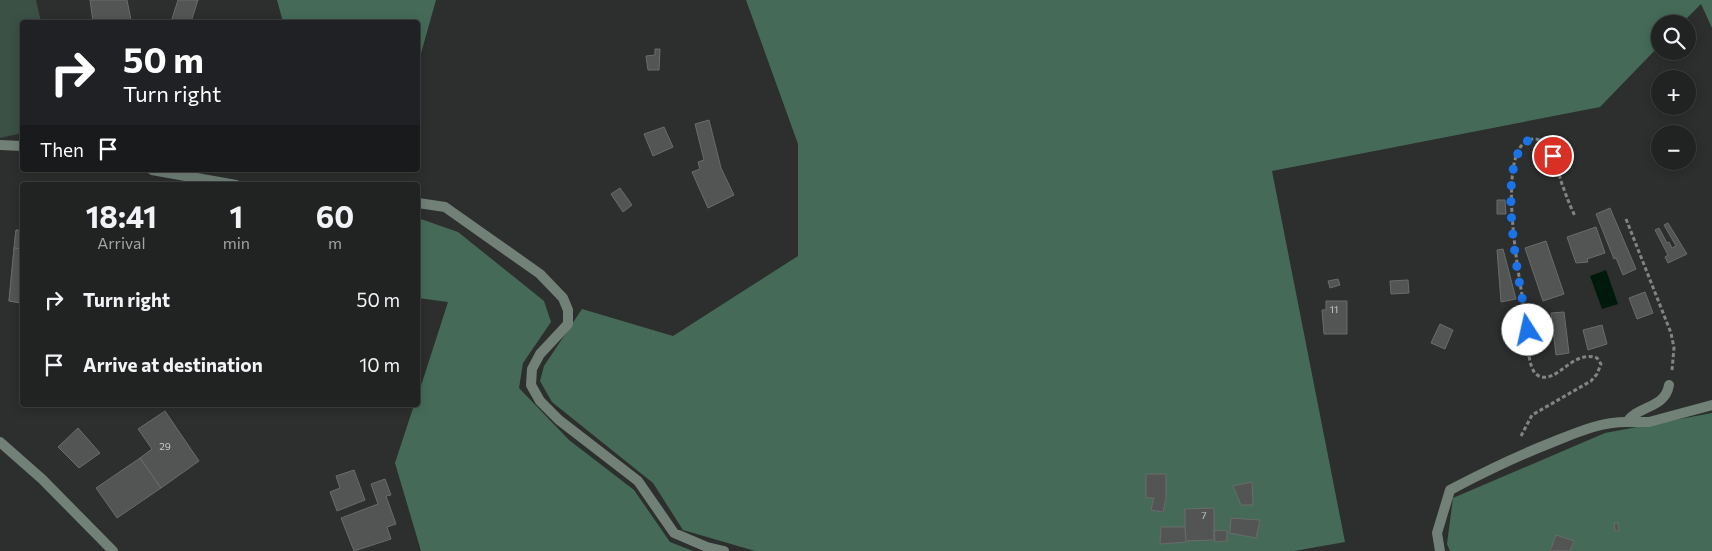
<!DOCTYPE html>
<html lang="en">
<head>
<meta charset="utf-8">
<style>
  body { margin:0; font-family:Commissioner,sans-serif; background:#292b2a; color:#f1f3f6; height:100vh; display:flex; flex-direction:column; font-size:19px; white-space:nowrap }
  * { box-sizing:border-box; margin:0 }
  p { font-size:16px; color:#a2a4a5 }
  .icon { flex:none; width:28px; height:28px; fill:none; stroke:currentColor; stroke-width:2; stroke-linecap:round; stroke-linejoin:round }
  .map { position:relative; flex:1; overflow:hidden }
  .details { position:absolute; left:20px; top:182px; width:400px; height:225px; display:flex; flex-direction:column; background:#212322; border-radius:5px; box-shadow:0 2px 12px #0003,0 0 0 1px #3e4040 }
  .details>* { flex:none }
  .guide { position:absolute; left:20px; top:20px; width:400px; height:152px; border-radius:5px; box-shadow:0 2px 12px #0003,0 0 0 1px #3e4040; background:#202124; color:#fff; overflow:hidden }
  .tools { position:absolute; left:1651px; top:15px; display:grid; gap:10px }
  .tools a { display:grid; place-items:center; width:45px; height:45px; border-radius:50%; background:#212322; box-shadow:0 2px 12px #0003,0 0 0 1px #3e4040; font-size:25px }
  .pin { position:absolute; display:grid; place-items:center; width:42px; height:42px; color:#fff; margin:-21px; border:2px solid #fff; border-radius:50%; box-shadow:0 1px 5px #0007 }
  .me { position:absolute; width:55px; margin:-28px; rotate:350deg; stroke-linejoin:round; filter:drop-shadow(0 0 4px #0008) }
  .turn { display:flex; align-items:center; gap:18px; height:105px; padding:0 20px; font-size:22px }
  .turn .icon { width:65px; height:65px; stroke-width:2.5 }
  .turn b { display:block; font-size:35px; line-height:42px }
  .then { display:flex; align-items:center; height:48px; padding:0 20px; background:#0003; gap:10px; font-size:19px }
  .eta { display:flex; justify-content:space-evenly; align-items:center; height:85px; text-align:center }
  .eta b { font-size:30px; font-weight:700; line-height:35px }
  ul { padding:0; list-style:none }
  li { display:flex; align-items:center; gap:15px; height:65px; padding:0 20px }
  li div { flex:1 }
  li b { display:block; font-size:19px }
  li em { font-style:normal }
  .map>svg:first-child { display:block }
  .green { fill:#3b5146 }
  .forest { fill:#456b58 }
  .water { fill:#00190d }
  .building { fill:#525553; stroke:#686c6a }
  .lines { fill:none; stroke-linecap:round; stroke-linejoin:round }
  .path { stroke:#818482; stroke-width:3; stroke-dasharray:4 2.5; stroke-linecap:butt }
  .lane { stroke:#718178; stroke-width:10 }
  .street { stroke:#718178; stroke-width:10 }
  .route { stroke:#1a73e8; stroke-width:9; stroke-dasharray:0 16.2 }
  .labels { text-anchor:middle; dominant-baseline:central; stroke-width:5; stroke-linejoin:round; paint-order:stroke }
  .number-label { font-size:10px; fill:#cacccb }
</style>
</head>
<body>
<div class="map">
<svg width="1712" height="551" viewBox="0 0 1712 551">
  <rect width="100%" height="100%" fill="#2c2f2d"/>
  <polygon class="green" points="0,0 36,0 41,22 22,22 22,133 0,138"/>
  <g class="forest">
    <polygon points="277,0 436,0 418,64 418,22 283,22"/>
    <polygon points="746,0 1712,0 1712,28 1701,4 1681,24 1660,24 1660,45 1600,107 1272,171 1345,542 1294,551 755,551 683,530 653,483 552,402 540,381 544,366 582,309 673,336 798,256 798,144"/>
    <polygon points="418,218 458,232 544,301 551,322 523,363 519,388 569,440 634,490 670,542 693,551 421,551 395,463 414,405 418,405 418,395 448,302 418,298"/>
    <polygon points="1712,413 1712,551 1450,551 1447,544 1453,498 1605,433"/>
  </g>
  <polygon class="water" points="1606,270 1618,304 1602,309 1590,276"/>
  <g class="building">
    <polygon points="90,0 127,0 131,20 93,22"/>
    <polygon points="178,0 198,0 191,22 171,22"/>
    <polygon points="655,49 660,49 659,70 648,70 646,56 655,55"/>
    <polygon points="709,120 721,168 734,195 708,208 692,172 700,169 698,162 704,160 695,124"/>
    <polygon points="664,127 673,147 653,156 644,134"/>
    <polygon points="620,188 632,205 623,212 611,194"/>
    <polygon points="1497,200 1505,200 1506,214 1497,214"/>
    <polygon points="1610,208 1636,269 1623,275 1616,258 1614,259 1596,214"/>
    <polygon points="1668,223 1687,254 1668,263 1665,257 1668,255 1655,230 1659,228 1667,243 1669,242 1672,248 1676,246 1664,225"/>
    <polygon points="1596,227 1605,253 1587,259 1588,262 1576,263 1567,237"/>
    <polygon points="16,230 22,231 22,303 9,301"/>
    <polygon points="16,230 22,231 22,249 14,248"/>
    <polygon points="1546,241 1564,294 1543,301 1525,248"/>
    <polygon points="14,248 22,249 22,303 9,301"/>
    <polygon points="1503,249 1516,299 1501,302 1497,250"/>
    <polygon points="1338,279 1340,285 1330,288 1328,281"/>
    <polygon points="1408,280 1409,293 1391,294 1390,281"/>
    <polygon points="1645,292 1653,313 1637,319 1629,298"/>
    <polygon points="1326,301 1347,301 1347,334 1324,334 1322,310 1326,310"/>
    <polygon points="1564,312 1569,353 1556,355 1551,313"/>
    <polygon points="1440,324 1453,330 1445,349 1431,343"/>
    <polygon points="1602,325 1607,344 1588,350 1583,330"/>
    <polygon points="165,411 199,461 161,488 140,458 152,449 138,429"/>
    <polygon points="78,428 100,453 79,468 58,447"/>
    <polygon points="140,458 161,488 117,518 96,488"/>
    <polygon points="354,470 365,500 337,511 330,492 340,488 336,476"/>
    <polygon points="1146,474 1166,474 1166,498 1163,512 1151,510 1154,498 1146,498"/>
    <polygon points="385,479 391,495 386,496 396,524 387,527 391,539 354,551 341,518 378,504 371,484"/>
    <polygon points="1252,482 1253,505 1241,505 1233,486"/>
    <polygon points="1214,508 1214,540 1185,541 1185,509"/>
    <polygon points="1231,518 1260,520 1256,538 1230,533"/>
    <polygon points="1614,523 1618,523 1619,531 1615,531"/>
    <polygon points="1161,527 1185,527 1186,542 1160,544"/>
    <polygon points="1221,530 1227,531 1227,541 1215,542 1214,531"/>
    <polygon points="1556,535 1574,541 1570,551 1550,551"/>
  </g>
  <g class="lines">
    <g class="path">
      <polyline points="1626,219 1671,333 1674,348 1672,370"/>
      <path d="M 1521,436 L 1532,415 L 1591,381 L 1597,374 L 1601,364 L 1597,358 C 1572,349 1558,384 1539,376 C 1525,370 1529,332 1526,318 C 1522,293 1491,140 1534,139 C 1540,139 1546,143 1550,148 C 1557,158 1558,173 1562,184 C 1566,195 1570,206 1575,216"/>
    </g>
    <g class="lane">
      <polyline points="1627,422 1649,422 1712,405"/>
      <path d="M 1627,422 C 1638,405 1665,409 1669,385"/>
    </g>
    <g class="street">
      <polyline points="0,145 22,146"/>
      <polyline points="152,170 236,185"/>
      <polyline points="418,203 445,207 540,274 563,298 568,310 568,324 540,354 532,369 531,385 540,401 559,420 638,481 674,533 707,547 724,551"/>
      <polyline points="0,442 42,479 113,551"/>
      <path d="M 1440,551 L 1437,533 L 1450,490 C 1484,472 1517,456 1553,442 C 1578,432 1600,422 1627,422"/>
    </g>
  </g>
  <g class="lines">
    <path class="route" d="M 1528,330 C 1522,295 1491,157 1531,139 C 1542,140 1548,145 1553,156"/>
  </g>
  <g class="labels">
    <g class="number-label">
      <text x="1334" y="309">11</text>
      <text x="165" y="446">29</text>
      <text x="1204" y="515">7</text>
    </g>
  </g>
</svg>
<div class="tools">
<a><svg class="icon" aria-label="search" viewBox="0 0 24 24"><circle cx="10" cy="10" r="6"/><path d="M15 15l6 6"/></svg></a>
<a>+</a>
<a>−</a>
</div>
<div class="pin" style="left:1553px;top:156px;background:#d93025"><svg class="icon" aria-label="arrive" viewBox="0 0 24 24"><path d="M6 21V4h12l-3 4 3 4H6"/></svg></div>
<svg class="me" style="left:1528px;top:330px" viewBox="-20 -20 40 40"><circle r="19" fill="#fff"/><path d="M0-13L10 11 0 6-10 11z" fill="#1a73e8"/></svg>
<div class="guide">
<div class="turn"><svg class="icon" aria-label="right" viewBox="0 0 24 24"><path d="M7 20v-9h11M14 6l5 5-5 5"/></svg><div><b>50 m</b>Turn right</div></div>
<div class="then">Then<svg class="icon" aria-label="arrive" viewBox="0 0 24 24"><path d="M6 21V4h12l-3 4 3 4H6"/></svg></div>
</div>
<section class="details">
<div class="eta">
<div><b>18:41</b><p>Arrival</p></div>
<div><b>1</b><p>min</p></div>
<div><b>60</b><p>m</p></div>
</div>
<ul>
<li><svg class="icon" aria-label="right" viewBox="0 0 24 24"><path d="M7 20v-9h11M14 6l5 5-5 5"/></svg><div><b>Turn right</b></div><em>50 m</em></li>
<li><svg class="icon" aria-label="arrive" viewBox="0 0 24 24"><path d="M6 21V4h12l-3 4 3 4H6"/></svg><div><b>Arrive at destination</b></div><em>10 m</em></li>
</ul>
</section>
</div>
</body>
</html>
